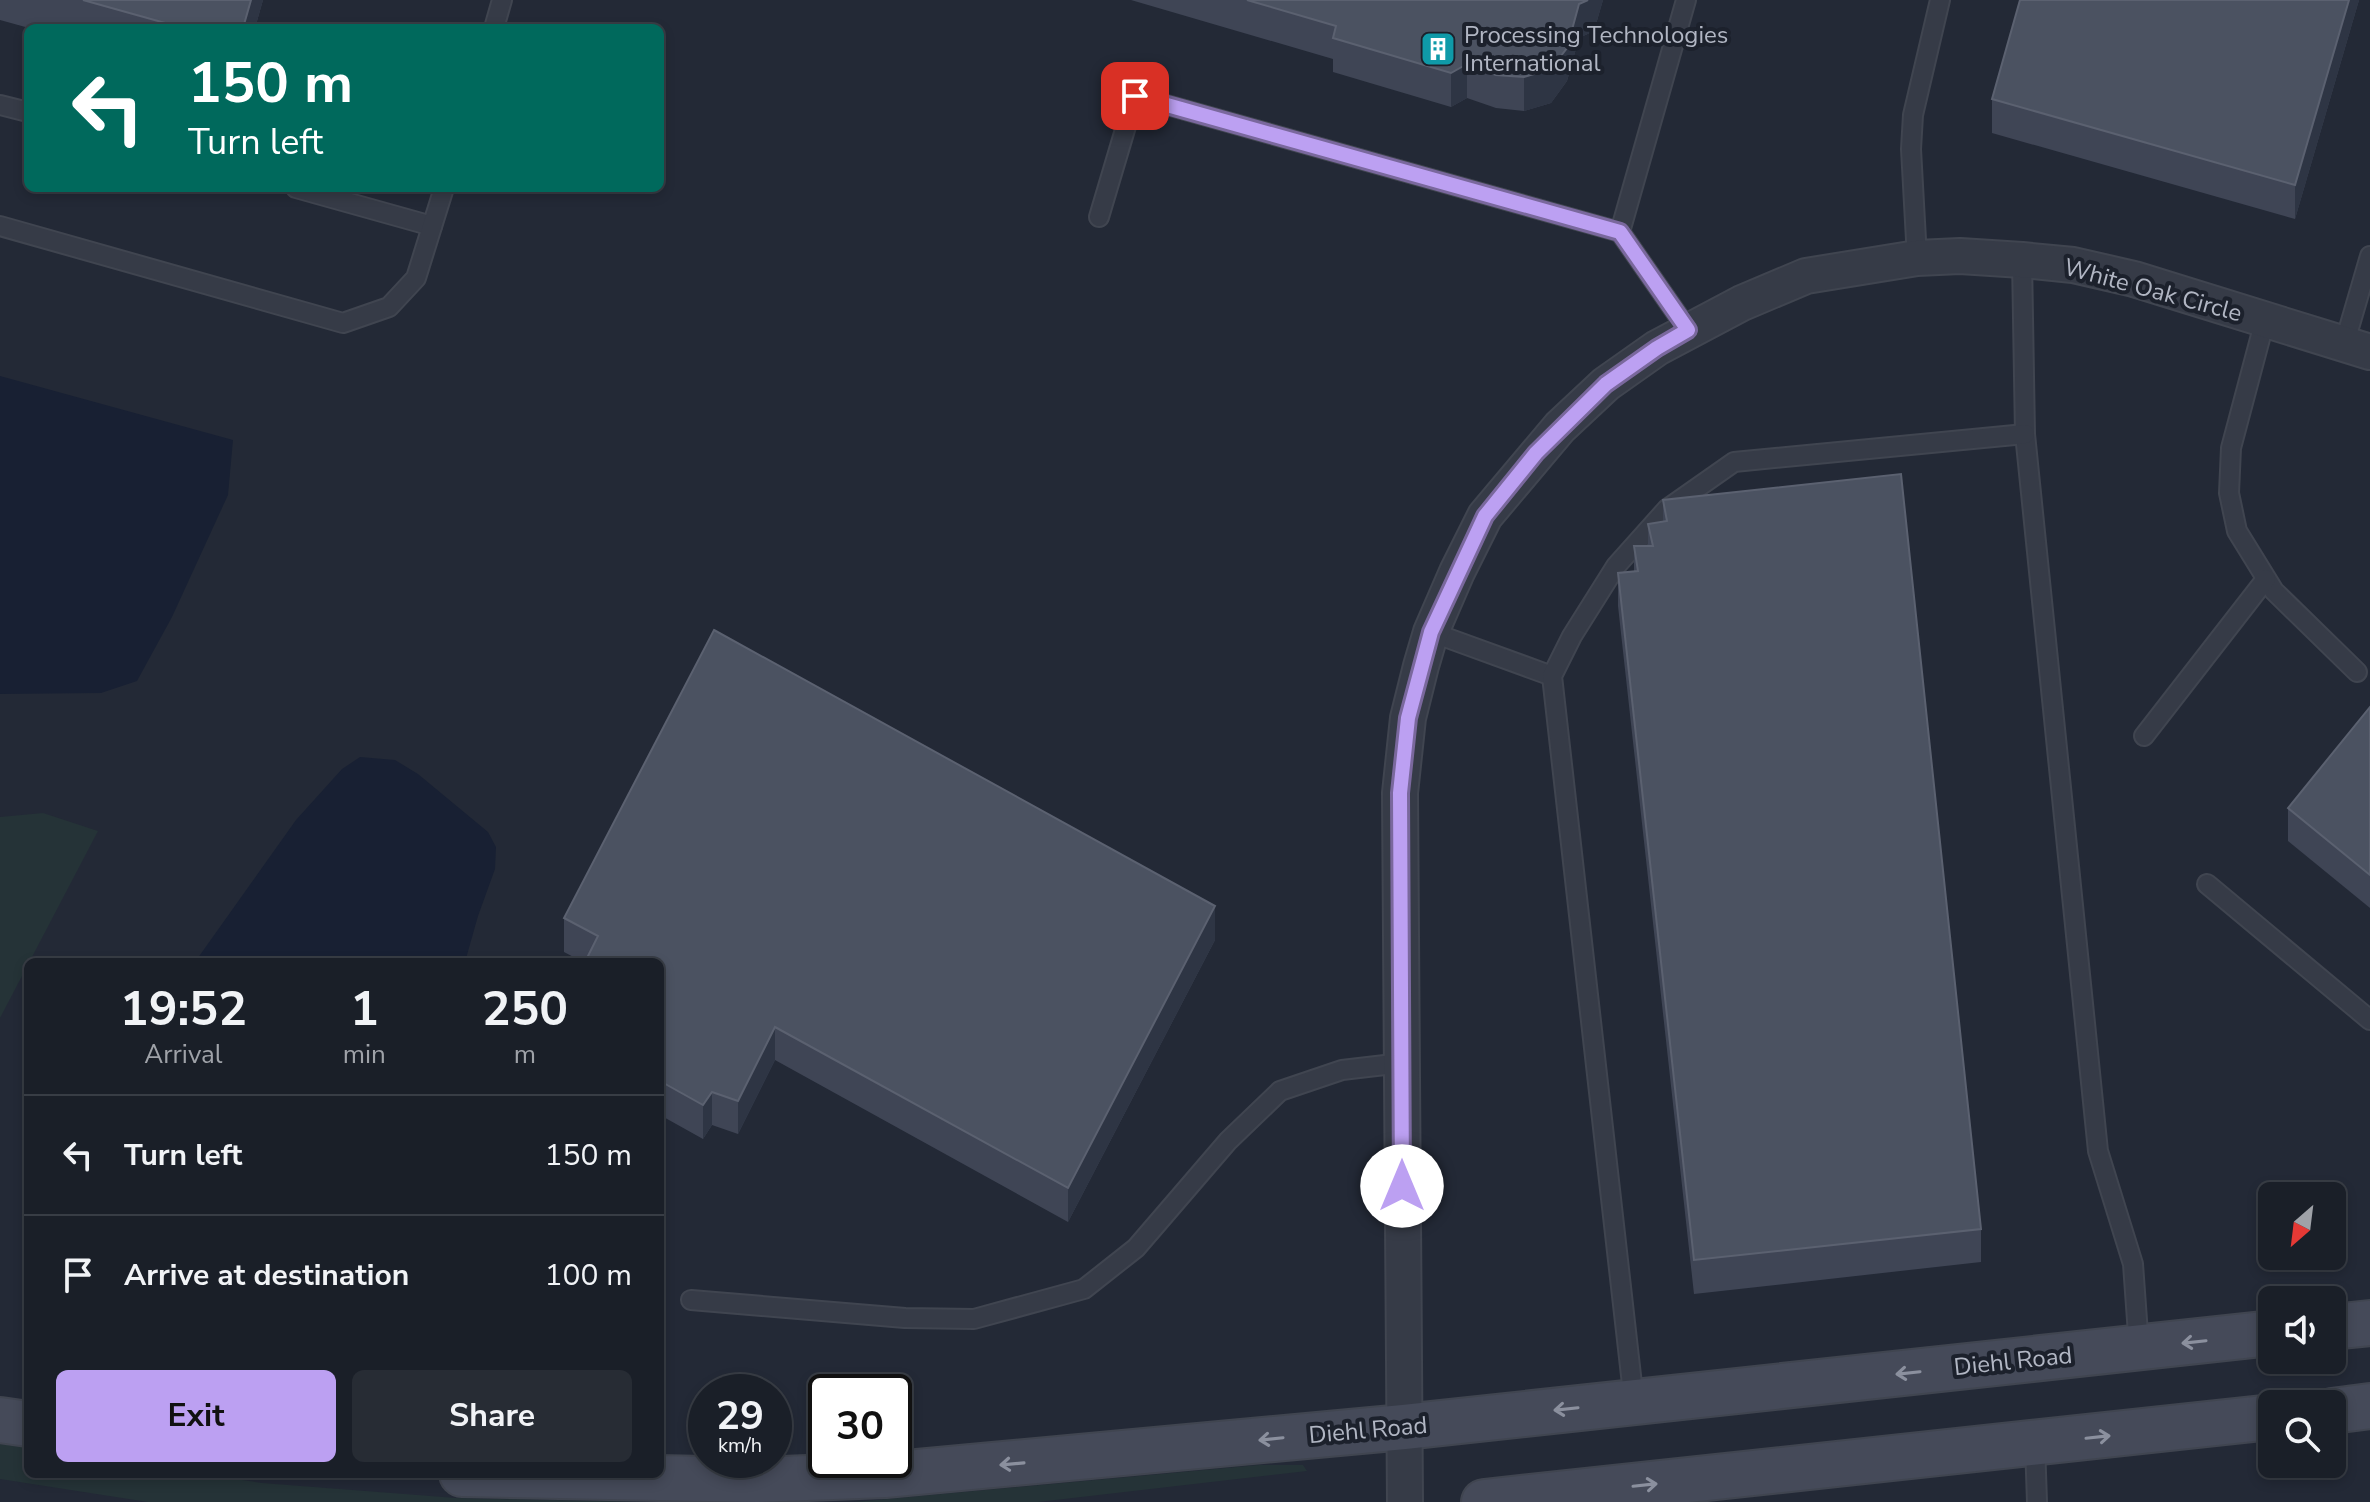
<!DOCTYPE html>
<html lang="en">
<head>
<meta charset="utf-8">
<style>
  body { margin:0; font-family:"Nunito Sans",sans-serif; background:#272c34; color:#f1f3f6; height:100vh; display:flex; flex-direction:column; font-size:30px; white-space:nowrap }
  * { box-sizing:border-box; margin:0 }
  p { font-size:26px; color:#9fa2a8 }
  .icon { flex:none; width:44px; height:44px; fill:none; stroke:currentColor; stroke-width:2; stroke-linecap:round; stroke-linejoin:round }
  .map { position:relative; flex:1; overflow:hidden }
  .details { position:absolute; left:24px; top:958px; width:640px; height:520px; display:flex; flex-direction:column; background:#1a1f28; border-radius:12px; box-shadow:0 4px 12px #0003,0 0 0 2px #383d45 }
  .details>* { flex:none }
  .banner { position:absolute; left:24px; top:24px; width:640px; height:168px; border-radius:12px; box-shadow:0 4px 12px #0003,0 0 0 2px #383d45; background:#00695c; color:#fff; overflow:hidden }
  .needle { width:52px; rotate:208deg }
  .fabs { position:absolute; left:2258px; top:1182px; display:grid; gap:16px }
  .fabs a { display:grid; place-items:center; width:88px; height:88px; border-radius:12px; background:#1a1f28; box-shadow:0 4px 12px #0003,0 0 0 2px #383d45; font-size:40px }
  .speed { position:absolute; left:688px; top:1374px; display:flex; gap:16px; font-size:40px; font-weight:700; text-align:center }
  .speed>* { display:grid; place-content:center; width:104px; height:104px; border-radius:50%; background:#1a1f28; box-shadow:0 4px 12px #0003,0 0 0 2px #383d45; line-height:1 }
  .speed small { font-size:20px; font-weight:400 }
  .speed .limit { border:4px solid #111; border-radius:12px; background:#fff; color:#111 }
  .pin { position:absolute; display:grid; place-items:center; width:68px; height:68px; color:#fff; margin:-34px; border-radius:16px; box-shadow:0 4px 12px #0006 }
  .me { position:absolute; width:88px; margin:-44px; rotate:0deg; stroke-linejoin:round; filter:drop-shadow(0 0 6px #0008) }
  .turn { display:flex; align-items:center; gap:28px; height:168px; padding:0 32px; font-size:36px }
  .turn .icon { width:104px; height:104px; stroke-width:2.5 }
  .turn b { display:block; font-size:56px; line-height:68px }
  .eta { display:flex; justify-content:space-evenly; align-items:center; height:136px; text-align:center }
  .eta b { font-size:48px; font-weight:700; line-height:56px }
  .button { display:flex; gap:16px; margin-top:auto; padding:16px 32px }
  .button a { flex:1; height:92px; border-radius:12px; background:#bca0f2; color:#111; font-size:32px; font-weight:700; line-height:92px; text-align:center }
  .button a+a { background:#272c34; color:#f1f3f6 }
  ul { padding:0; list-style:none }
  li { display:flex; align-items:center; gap:24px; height:120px; padding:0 32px; border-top:2px solid #383d45 }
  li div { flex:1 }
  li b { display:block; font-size:30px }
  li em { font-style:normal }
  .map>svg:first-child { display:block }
  .green { fill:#253337 }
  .water { fill:#182033 }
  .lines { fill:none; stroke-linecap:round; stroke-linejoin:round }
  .lane-casing { stroke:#404550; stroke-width:22 }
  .street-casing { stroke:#404550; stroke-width:38 }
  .secondary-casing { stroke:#404550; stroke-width:48 }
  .lane { stroke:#363b47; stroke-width:18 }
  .street { stroke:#363b47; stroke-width:34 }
  .secondary { stroke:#454a59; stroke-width:44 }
  .wall { fill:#3f4555 }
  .shaded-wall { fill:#2e3544 }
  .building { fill:#4b5261; stroke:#5b6170; stroke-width:2 }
  .oneway { stroke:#8b909e }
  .route-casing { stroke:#7a689d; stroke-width:20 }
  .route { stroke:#bca0f2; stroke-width:14 }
  .labels { text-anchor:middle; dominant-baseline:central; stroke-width:8; stroke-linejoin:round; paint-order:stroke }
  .poi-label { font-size:24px; fill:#b1b6c3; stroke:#1c212c; text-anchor:start }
  .street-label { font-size:24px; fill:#b1b6c3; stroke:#1c212c }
</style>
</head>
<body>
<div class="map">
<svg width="2370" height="1502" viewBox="0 0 2370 1502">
  <rect width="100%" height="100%" fill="#232936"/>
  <g class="green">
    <polygon points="43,813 98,831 0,1018 0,817"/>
    <polygon points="0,1444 28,1448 28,1474 203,1474 262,1483 456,1498 648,1502 148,1502 0,1479"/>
    <polygon points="1259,1465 1303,1465 1307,1471 1038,1502 854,1502"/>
  </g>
  <g class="water">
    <polygon points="0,376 233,440 228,495 172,617 137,681 101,693 0,694"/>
    <polygon points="360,757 395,760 418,774 488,832 496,847 495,869 478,916 465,962 195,962 296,820 342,769"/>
  </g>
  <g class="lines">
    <defs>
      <g id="lane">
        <polyline points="1686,0 1620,232 1688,330"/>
        <polyline points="494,28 502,0"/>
        <polyline points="0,105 28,112"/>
        <polyline points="296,188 432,226"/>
        <polyline points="1099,217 1135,96 1620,232"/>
        <polyline points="0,226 343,323 389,307 416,278 444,188"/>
        <polyline points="1917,258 1911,149 1913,115 1940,0"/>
        <polyline points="2022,260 2025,434 2098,1151 2133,1264 2139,1348"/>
        <polyline points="2265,320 2231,448 2229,493 2237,531 2274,591 2357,672"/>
        <polyline points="2344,345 2370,256"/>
        <polyline points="1431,632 1552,676"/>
        <polyline points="2144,736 2266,579"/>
        <polyline points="2207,884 2370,1020"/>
        <polyline points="691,1300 905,1318 974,1319 1084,1289 1136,1248 1228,1141 1280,1091 1342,1070 1402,1063"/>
        <polyline points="1634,1402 1552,676 1572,636 1616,566 1667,509 1734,462 2025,434"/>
        <polyline points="2035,1444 2037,1502"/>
      </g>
      <polyline id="street" points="1405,1502 1400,793 1408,718 1421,666 1431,632 1457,572 1485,516 1560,427 1606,384 1657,348 1742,303 1806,276 1917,258 1960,256 2022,260 2073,265 2134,279 2370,352"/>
      <g id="secondary">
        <polyline points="2332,1327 2370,1323"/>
        <polyline points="2332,1411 2370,1406"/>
        <polyline points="0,1420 28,1424"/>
        <polyline points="462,1474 757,1480 885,1475 1404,1427 2272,1333"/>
        <polyline points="1484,1502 2272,1417"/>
      </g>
    </defs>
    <use href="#lane" class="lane-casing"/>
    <use href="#street" class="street-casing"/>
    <use href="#secondary" class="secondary-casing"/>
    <use href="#lane" class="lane"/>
    <use href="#street" class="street"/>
    <use href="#secondary" class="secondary"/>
  </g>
  <g class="wall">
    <polygon points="0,0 263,0 255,28 29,28 0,20"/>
    <polygon points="1131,0 1603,0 1594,31 1579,38 1567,81 1551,103 1524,111 1496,108 1467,98 1451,107 1333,72 1333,59"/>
    <polygon points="2359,0 2295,219 1992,133 1992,99"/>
    <polygon points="1663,500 1981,1229 1981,1262 1694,1294 1618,606 1618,573 1634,572 1634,546 1648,546 1648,524 1663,522"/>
    <polygon points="2370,707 2370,908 2288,841 2288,808"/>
    <polygon points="564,918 1215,940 1068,1222 775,1060 738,1134 712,1125 703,1139 660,1115 660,962 583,962 564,952"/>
  </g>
  <g class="shaded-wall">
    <polygon points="251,0 263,0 255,28 243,28"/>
    <polygon points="1588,0 1603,0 1594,31 1579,38 1567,81 1551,103 1524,111 1524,77 1579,4"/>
    <polygon points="2349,0 2359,0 2295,219 2295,185"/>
    <polygon points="1467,64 1467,98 1451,107 1451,73"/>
    <polygon points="1215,906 1215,940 1068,1222 1068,1188"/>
    <polygon points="775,1027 775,1060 738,1134 738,1101"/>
    <polygon points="712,1092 712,1125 703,1139 703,1105"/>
  </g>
  <g class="building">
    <polygon points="83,0 251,0 243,28 183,28"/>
    <polygon points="1247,0 1588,0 1579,4 1567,48 1551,69 1524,77 1496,75 1467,64 1451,73 1333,38 1336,26"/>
    <polygon points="2020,0 2349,0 2295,185 1992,99"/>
    <polygon points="1901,474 1981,1229 1694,1260 1618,573 1638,571 1634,546 1653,546 1648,524 1667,521 1663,500"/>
    <polygon points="714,630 1215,906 1068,1188 775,1027 738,1101 712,1092 703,1105 660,1081 660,962 585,962 598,936 564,918"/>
    <polygon points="2370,707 2370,875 2288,808"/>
  </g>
  <defs><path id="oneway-shaft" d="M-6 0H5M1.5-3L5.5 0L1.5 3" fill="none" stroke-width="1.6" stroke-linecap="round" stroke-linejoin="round" transform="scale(2)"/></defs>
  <g class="oneway">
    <use href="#oneway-shaft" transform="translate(2194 1342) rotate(174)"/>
    <use href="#oneway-shaft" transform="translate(1908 1373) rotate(174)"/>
    <use href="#oneway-shaft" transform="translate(1566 1409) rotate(174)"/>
    <use href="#oneway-shaft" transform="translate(2098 1437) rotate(-6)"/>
    <use href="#oneway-shaft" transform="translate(1271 1439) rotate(174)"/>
    <use href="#oneway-shaft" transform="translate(1012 1464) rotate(175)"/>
    <use href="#oneway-shaft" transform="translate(1645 1485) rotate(-6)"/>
  </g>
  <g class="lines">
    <defs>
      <polyline id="route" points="1135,96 1620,232 1688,330 1657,348 1606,384 1536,453 1485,516 1431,632 1408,718 1400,793 1402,1186"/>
    </defs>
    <use href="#route" class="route-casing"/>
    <use href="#route" class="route"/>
  </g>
  <defs>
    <symbol id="building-square" viewBox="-11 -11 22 22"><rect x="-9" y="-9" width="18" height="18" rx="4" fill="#0f9aa8" stroke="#1c212c"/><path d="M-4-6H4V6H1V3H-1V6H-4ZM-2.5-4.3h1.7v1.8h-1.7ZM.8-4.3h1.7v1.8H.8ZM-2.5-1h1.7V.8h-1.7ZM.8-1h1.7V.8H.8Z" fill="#fff"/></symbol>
  </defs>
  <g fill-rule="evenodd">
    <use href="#building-square" x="1418" y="29" width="40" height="40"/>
  </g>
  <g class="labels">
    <g class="poi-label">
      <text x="1464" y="35">Processing Technologies<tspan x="1464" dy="28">International</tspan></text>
    </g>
    <g class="street-label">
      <text transform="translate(2153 290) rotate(15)">White Oak Circle</text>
      <text transform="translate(2013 1361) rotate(-6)">Diehl Road</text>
      <text transform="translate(1368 1430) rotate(-5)">Diehl Road</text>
    </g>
  </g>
</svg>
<div class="fabs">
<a><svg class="needle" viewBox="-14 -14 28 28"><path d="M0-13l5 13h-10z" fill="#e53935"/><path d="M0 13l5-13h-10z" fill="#9fa2a8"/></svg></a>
<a><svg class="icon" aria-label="sound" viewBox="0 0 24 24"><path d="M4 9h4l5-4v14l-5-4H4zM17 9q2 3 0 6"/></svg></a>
<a><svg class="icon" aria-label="search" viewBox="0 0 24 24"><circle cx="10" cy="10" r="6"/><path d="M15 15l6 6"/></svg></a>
</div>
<div class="speed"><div>29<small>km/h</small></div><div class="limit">30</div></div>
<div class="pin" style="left:1135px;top:96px;background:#d93025"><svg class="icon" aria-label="arrive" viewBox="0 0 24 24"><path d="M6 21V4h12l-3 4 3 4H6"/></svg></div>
<svg class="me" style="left:1402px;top:1186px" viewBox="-20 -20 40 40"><circle r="19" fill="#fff"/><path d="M0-13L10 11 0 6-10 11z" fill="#bca0f2"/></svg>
<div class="banner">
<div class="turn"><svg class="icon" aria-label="left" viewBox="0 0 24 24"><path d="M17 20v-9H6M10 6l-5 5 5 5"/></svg><div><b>150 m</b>Turn left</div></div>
</div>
<section class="details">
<div class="eta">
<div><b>19:52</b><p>Arrival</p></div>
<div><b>1</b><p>min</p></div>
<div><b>250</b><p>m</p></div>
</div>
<ul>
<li><svg class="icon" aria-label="left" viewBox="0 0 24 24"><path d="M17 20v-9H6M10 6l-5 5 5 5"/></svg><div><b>Turn left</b></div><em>150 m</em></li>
<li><svg class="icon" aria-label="arrive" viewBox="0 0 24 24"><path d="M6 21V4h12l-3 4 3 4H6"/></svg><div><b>Arrive at destination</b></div><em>100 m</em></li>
</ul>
<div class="button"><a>Exit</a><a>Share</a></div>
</section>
</div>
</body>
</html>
